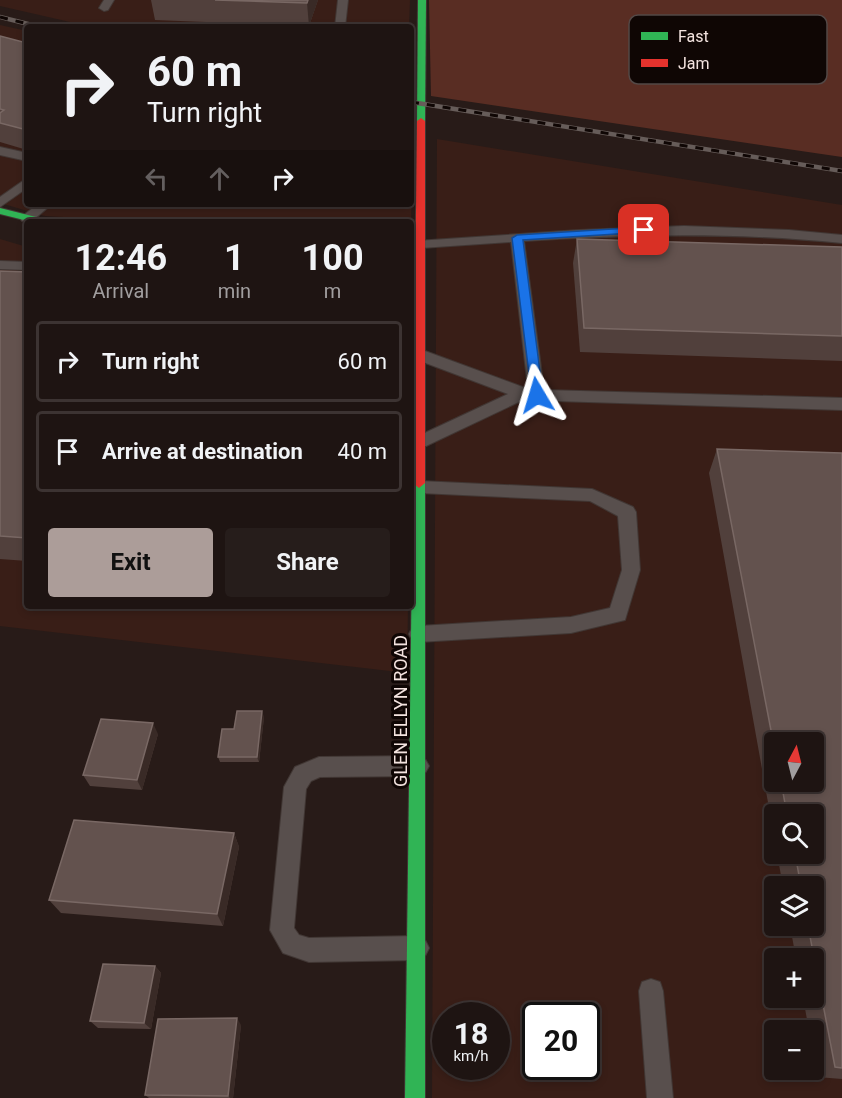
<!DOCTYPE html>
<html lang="en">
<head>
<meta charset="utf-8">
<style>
  body { margin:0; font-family:Roboto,sans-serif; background:#261d1b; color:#f1f3f6; height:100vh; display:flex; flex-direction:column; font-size:22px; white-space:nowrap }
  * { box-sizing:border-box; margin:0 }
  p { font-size:20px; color:#a19e9f }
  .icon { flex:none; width:33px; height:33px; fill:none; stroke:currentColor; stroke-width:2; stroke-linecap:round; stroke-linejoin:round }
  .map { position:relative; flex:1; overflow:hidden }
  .details { position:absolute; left:24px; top:219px; width:390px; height:390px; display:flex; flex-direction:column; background:#1e1412; border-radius:6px; box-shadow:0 3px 9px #0003,0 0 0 2px #3c3332 }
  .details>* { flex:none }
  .hud { position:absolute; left:24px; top:24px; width:390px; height:183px; border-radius:6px; box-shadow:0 3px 9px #0003,0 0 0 2px #3c3332; background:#1e1412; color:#f1f3f6; overflow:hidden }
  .needle { width:39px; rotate:7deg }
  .buttons { position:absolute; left:764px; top:732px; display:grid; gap:12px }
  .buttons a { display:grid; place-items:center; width:60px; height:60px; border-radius:6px; background:#1e1412; box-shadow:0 3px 9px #0003,0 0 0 2px #3c3332; font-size:30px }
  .speed { position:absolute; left:432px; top:1002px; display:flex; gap:12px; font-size:30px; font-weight:700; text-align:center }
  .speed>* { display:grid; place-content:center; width:78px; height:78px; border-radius:50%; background:#1e1412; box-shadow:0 3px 9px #0003,0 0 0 2px #3c3332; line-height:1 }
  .speed small { font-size:15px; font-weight:400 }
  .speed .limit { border:3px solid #111; border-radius:9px; background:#fff; color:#111 }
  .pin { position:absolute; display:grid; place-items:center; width:51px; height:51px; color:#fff; margin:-26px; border-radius:12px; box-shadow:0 3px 9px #0006 }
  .me { position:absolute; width:66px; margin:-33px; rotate:353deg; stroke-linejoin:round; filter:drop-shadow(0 0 4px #0008) }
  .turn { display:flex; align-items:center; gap:21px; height:126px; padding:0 24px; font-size:27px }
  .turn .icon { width:78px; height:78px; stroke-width:2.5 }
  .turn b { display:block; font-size:42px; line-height:51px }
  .lanes { display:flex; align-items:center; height:57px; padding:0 24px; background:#0003; justify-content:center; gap:30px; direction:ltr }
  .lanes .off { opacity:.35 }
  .eta { display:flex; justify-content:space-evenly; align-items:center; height:102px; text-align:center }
  .eta b { font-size:36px; font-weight:700; line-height:42px }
  .action { display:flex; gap:12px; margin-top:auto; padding:12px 24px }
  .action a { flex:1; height:69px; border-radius:6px; background:#ac9d99; color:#111; font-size:24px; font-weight:700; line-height:69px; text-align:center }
  .action a+a { background:#261d1b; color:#f1f3f6 }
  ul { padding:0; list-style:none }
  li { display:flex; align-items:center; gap:18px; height:81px; margin:0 12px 9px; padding:0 12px; border:3px solid #3c3332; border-radius:6px }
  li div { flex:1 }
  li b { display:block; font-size:22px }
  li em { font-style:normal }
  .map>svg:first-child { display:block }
  .built { fill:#391e17; fill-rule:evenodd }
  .green { fill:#592d23 }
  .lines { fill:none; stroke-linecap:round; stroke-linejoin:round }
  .lane-casing { stroke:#413734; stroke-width:2 }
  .fast-casing { stroke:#413734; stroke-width:2 }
  .jam-casing { stroke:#413734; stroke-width:2 }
  .lane { fill:#584f4d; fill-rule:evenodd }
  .fast { fill:#30b455; fill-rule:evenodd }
  .jam { fill:#e5322d; fill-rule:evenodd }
  .rail-casing { stroke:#665c59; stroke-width:4.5 }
  .rail { stroke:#0f0604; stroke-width:3; stroke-dasharray:8; stroke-linecap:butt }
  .wall { fill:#51403c; fill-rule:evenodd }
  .shaded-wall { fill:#392a26 }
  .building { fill:#63524e; stroke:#796864; stroke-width:1.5 }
  .route { fill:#1a73e8; stroke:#114b97; stroke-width:1.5 }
  .labels { text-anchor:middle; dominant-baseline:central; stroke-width:6; stroke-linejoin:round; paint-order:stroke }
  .street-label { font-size:18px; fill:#f3e3df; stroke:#0f0604 }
  .key { fill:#0f0604; stroke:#534846; stroke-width:1.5 }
  .key-label { font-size:16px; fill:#f3e3df }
</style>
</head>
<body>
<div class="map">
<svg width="842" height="1098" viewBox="0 0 842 1098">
  <rect width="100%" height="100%" fill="#281b18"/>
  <g class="built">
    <polygon points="0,0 410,0 409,27 92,27 0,6"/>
    <polygon points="0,25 27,31 27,204 411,204 411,110 414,110 411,222 154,222 45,216 0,203"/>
    <path d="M 437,139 L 842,205 L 842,1098 L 432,1098 ZM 774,742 L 813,742 L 813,782 L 774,782 ZM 774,814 L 813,814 L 813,854 L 774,854 ZM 774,886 L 813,886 L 813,926 L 774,926 ZM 774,958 L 813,958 L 813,998 L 774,998 ZM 446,1016 L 496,1016 L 496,1066 L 446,1066 ZM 536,1016 L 586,1016 L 586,1066 L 536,1066 ZM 774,1030 L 813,1030 L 813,1070 L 774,1070 Z"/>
    <polygon points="0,239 27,247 27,606 408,606 407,673 0,626"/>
  </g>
  <polygon class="green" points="429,0 842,0 842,157 431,96"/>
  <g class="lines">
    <defs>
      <g id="lane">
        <polygon points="104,0 114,0 108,10 104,11 99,8"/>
        <polygon points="338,0 348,0 345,27 335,27"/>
        <polygon points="0,147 27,153 27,161 0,155"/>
        <polygon points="27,178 27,188 0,207 0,197"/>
        <polygon points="38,204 52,204 32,221 22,221 20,218"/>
        <path d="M 684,226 L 789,230 L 842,235 L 842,243 C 736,232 631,234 524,241 L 544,390 L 842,398 L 842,410 L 523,400 L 426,446 L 414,446 L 412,442 L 414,438 L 508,394 L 415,359 L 412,355 L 415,351 L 425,351 L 528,389 L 511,242 L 421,248 L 414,244 L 416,241 L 579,230 Z"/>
        <polygon points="0,261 27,262 27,270 0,269"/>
        <polygon points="420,481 592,489 633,507 636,512 640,570 625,620 571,633 419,642 412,640 409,634 412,628 419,626 571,617 610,608 622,570 618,516 590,501 420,493 414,492 411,487 414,482"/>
        <polygon points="418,756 425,759 429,766 425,773 418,776 320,777 311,781 306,789 294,928 299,935 309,938 417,936 425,940 429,948 425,956 417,960 309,962 283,953 270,930 284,787 295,767 319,757"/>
        <polygon points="651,979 660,982 663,991 673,1098 647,1098 639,991 642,982"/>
      </g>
      <g id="fast">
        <polygon points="418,0 426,0 425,121 421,124 417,121"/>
        <polygon points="0,208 48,220 49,222 32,222 0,214"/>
        <polygon points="419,478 425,483 425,1098 405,1098 413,483"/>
      </g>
      <polygon id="jam" points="421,118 425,121 425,483 419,488 413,483 417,121"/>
    </defs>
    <use href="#lane" class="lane-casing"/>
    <use href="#fast" class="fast-casing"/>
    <use href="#jam" class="jam-casing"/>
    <use href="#lane" class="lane"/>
    <use href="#fast" class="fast"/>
    <use href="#jam" class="jam"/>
    <defs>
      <g id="rail">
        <polyline points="0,17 40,27"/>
        <polyline points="411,102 842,171"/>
      </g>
    </defs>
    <use href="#rail" class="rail-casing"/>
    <use href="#rail" class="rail"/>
  </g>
  <g class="wall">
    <polygon points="151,0 318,0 309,26 155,20"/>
    <polygon points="0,36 27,43 27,150 0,142"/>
    <polygon points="577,239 842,247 842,361 580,352 573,263"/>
    <polygon points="0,271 27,272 27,561 0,559"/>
    <path d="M 717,449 L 842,453 L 842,1079 L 817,1077 L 813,1053 L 813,1030 L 809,1030 L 803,998 L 813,998 L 813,958 L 796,958 L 790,926 L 813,926 L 813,886 L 783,886 L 777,854 L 813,854 L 813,814 L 774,814 L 774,836 L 709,473 ZM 774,742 L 813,782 L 774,782 Z"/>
    <polygon points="264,717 259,762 220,762 218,757 234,729"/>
    <polygon points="158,734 142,790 90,786 83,775"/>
    <polygon points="234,833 239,847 223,926 61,913 49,900"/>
    <polygon points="155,966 161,973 151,1029 98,1028 90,1021"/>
    <polygon points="241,1025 233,1098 149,1098 145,1095"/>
  </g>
  <g class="shaded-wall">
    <polygon points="308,0 318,0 309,26 307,3"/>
    <polygon points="262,711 264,717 259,762 257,757"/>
    <polygon points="153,723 158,734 142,790 137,780"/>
    <polygon points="234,833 239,847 223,926 217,914"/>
    <polygon points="155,966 161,973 151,1029 144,1023"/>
    <polygon points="237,1018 241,1025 233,1098 230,1098 228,1096"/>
  </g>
  <g class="building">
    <polygon points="215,0 308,0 307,3"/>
    <polygon points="0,36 27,43 27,130 0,123 0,113 4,110 0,109"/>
    <polygon points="577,239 842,247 842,336 584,328"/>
    <polygon points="0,271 27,272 27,538 0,536"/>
    <polygon points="717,449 842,453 842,1068 835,1067 808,926 813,926 813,886 801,886 795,854 813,854 813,814 787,814 781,782 813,782 813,742 774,742 774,746"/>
    <polygon points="237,711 262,711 257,757 218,757 222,729 234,729"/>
    <polygon points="101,719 153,723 137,780 83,775"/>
    <polygon points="74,820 234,833 217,914 49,900"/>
    <polygon points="103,964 155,966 144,1023 90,1021"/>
    <polygon points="237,1018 228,1096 145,1095 158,1019"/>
  </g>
  <polygon class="route" points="644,227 649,230 648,232 523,240 543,395 541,398 532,398 512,238 517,235"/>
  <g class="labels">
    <g class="street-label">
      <text transform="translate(400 711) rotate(-90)">GLEN ELLYN ROAD</text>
    </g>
  </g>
  <rect x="629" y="15" width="198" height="69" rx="9" class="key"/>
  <rect x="641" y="32" width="27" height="8" fill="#30b455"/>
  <rect x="641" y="59" width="27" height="8" fill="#e5322d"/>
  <g class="key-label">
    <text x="678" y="42">Fast</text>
    <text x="678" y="69">Jam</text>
  </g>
</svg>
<div class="buttons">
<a><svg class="needle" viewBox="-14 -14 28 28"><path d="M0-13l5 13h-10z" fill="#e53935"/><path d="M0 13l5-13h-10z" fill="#a19e9f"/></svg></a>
<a><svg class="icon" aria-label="search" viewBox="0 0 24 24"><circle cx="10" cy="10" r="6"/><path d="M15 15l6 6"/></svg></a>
<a><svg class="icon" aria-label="layers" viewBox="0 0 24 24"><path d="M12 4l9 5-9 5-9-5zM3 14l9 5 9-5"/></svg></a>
<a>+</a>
<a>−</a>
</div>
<div class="speed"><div>18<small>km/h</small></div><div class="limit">20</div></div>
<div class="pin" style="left:644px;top:230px;background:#d93025"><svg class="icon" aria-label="arrive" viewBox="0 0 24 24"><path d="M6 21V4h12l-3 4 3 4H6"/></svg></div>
<svg class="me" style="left:537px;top:395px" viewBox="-20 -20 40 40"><path d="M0-17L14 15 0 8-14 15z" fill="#1a73e8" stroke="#fff" stroke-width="4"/></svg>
<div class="hud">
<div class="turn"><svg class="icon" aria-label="right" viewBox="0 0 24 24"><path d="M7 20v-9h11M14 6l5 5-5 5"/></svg><div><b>60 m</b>Turn right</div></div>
<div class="lanes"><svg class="icon off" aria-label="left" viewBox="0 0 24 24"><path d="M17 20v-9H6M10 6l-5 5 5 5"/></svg><svg class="icon off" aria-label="ahead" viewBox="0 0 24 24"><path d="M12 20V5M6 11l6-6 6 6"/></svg><svg class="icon" aria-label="right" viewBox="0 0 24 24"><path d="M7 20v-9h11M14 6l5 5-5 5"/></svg></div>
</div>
<section class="details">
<div class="eta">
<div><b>12:46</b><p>Arrival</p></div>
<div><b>1</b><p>min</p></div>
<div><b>100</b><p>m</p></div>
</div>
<ul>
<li><svg class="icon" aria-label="right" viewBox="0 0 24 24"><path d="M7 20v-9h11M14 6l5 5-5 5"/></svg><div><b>Turn right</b></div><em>60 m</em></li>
<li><svg class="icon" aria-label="arrive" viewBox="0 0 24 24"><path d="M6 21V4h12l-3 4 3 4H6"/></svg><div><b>Arrive at destination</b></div><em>40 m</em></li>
</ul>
<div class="action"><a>Exit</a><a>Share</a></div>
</section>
</div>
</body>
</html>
